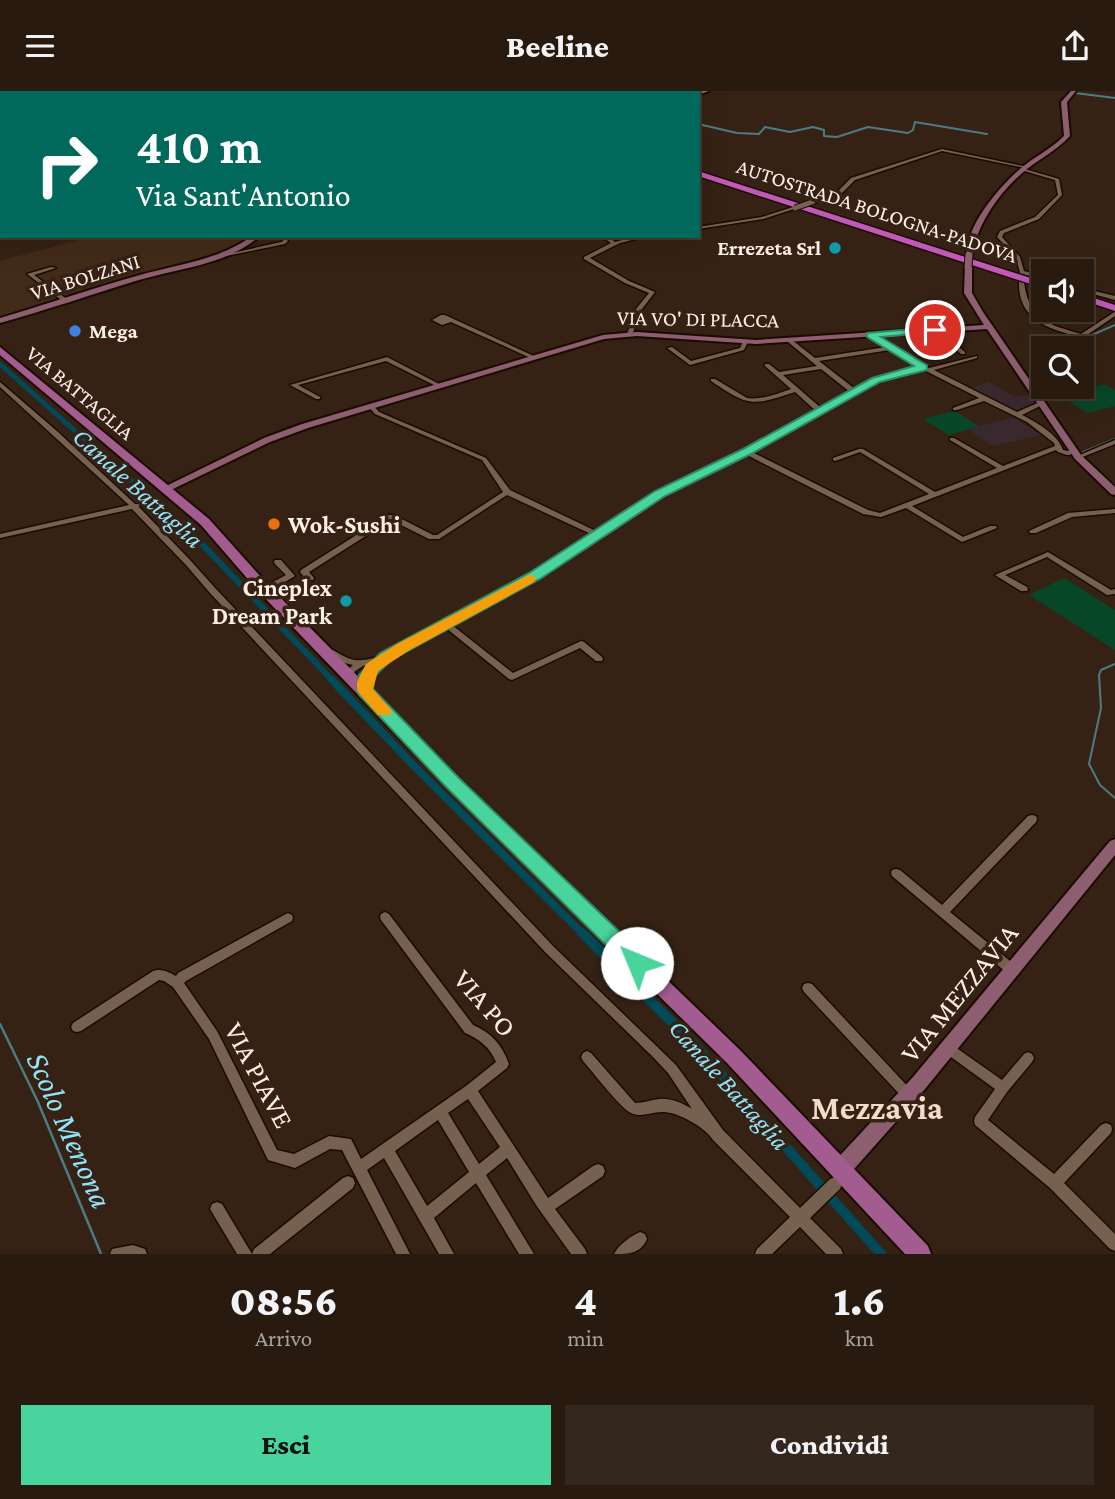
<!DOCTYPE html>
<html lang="it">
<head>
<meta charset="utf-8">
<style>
  body { margin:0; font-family:"Crimson Pro",serif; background:#34271d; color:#f1f3f6; height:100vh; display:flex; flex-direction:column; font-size:26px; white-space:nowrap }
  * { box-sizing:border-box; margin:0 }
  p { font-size:23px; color:#a5a19e }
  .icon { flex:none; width:38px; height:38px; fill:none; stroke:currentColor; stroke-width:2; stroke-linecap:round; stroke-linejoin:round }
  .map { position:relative; height:1163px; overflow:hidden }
  .panel { display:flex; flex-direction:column; background:#281a0f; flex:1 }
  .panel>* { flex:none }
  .hud { position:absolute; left:0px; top:0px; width:700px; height:147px; box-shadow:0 7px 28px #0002,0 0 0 2px #44382f; background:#00695c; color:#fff; overflow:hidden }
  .fabs { position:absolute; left:1031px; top:168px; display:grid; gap:14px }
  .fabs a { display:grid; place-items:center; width:63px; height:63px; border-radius:0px; background:#281a0f; box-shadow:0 7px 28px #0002,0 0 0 2px #44382f; font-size:35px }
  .pin { position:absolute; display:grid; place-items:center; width:60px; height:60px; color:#fff; margin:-30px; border:4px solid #fff; border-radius:50%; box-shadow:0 2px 7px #0007 }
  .me { position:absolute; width:77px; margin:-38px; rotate:315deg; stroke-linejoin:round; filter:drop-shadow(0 0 5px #0008) }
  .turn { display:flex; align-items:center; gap:24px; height:147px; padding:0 21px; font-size:32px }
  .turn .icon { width:91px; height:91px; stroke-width:2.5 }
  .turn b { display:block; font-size:49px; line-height:60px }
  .eta { display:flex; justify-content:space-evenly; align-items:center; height:119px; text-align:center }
  .eta b { font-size:42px; font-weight:800; line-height:49px }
  .primary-button { display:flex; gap:14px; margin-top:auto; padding:14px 21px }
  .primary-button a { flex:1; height:80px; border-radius:0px; background:#49d49d; color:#111; font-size:28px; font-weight:800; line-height:80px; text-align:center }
  .primary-button a+a { background:#34271d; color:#f1f3f6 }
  header { display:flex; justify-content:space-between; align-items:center; height:91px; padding:0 21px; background:#281a0f; font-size:32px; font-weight:800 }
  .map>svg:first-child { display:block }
  .built { fill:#432b19 }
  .education { fill:#3a282f }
  .green { fill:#074728 }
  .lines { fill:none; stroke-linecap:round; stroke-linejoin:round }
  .stream-far1 { stroke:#4c7c83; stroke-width:2 }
  .stream { stroke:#4c7c83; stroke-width:2.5 }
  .canal-far3 { stroke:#004a59; stroke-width:5 }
  .canal-far2 { stroke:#004a59; stroke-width:6 }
  .canal-far1 { stroke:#004a59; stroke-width:8 }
  .canal { stroke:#004a59; stroke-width:10 }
  .street-casing { stroke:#1b0b01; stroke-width:3 }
  .secondary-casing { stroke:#1b0b01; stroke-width:4 }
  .primary-casing { stroke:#1b0b01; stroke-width:4 }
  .highway-casing { stroke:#1b0b01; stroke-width:3 }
  .street { fill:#766050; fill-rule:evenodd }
  .secondary { fill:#8c5e70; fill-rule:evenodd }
  .primary { fill:#a35c8f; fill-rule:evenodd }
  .highway { fill:#c159b9; fill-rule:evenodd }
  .street-bridge-casing { stroke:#1b0b01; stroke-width:7; stroke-linecap:butt }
  .secondary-bridge-casing { stroke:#1b0b01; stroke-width:9; stroke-linecap:butt }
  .street-bridge { stroke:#766050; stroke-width:5 }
  .secondary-bridge { stroke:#8c5e70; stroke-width:7 }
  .route { fill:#49d49d; stroke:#2f8a66; stroke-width:2 }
  .slow { fill:#f59e0b }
  .culture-dot { fill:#0f9aa8; stroke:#352214; stroke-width:2.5 }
  .shop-dot { fill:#3f7fe0; stroke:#352214; stroke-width:2.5 }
  .food-dot { fill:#e8710a; stroke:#352214; stroke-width:2.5 }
  .labels { text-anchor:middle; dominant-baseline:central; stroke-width:7; stroke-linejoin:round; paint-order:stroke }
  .far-street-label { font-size:21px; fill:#fcefe6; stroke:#352214 }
  .far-poi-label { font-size:21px; font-weight:bold; fill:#fcefe6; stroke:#352214; text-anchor:end }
  .poi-label { font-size:24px; font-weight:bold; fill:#fcefe6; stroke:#352214; text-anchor:start }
  .water-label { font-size:26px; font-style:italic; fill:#92e4fb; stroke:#352214 }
  .near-street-label { font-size:28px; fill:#fcefe6; stroke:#352214 }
  .near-water-label { font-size:32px; font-style:italic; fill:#92e4fb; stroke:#352214 }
  .near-quarter-label { font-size:33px; font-weight:bold; fill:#f4dac8; stroke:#352214 }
</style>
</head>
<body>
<header><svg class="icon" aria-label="menu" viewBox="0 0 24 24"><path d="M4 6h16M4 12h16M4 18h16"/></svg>Beeline<svg class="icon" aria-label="share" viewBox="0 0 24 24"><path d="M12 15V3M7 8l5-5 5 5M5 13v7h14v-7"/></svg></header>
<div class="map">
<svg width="1115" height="1163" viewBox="0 0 1115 1163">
  <rect width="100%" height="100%" fill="#352214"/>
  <polygon class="built" points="93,145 253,145 218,163 93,198 0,229 0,170"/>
  <g class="education">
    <polygon points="988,291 1016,306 1029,304 1023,295 1026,296 1037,312 1016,322 978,304 979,301 972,297"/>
    <polygon points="1013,326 1041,344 992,355 968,338"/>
  </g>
  <g class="green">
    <polygon points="1104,293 1115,299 1115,315 1087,322 1064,307 1077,302 1077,297 1087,298"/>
    <polygon points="955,320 979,335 949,344 923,328"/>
    <polygon points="1064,487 1115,519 1115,559 1029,504"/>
  </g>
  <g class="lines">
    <g class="stream-far1">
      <polyline points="1075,2 1115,7"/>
      <polyline points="698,33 737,42 759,43 765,36 790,41 813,36 824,39 824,45 837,46 868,36 908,42 913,39 915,31 987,43"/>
      <polyline points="1083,248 1115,234"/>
      <polyline points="1081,362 1115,348"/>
      <polyline points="1102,384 1115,394"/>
      <polyline points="1115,573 1101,579 1099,584 1101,617 1089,673 1100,694 1115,707"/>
    </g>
    <polyline class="stream" points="0,933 38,1011 101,1163"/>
    <polyline class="canal-far3" points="0,273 129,388"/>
    <polyline class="canal-far2" points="127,386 200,451 333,590"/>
    <polyline class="canal-far1" points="331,588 417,678 584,844"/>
    <polyline class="canal" points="582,842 695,954 881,1163"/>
    <defs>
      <g id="street">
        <rect x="0" y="49" width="2" height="2"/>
        <polygon points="942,58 1028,76 1026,77 942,60 855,89 842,102 814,112 810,111 838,100 851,87"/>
        <polygon points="1021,77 1059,88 1062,104 1039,128 1004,142 1002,146 1020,166 1024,180 1043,185 1043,189 1020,182 1016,166 997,146 1000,140 1035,126 1058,104 1055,89 1021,79"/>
        <polygon points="793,116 797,117 763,128 698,138 698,136 762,126"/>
        <polygon points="601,145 607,145 615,151 638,145 648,145 620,152 590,167 629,190 655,201 642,218 632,244 627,243 636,218 649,202 625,192 584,168 584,166 611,152"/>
        <polygon points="285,146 288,150 285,153 221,166 219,165 281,151 283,150 283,147"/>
        <polygon points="51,176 56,177 34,184 68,209 68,211 64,211 27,183"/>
        <path d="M 1019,191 L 1024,192 C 1030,230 1048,233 1081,243 L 1113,222 L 1115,221 L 1115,225 L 1084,246 L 1075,257 L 1069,257 L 1078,246 C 1048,237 1018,229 1019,191 Z"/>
        <polygon points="1082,197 1115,205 1115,209 1082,200"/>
        <polygon points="441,224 445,224 538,267 533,268 451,231 442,234 432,229"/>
        <polygon points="933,238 937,238 965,261 965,263 961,263 933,240"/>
        <path d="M 870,242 L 929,277 L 977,265 L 977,267 L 934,279 L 1017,321 L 1040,311 L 1037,310 L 1037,308 L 1058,303 L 1067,296 L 1074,296 L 1062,305 L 1042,310 L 1045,312 L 1044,313 L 1022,324 C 1036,331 1058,343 1063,359 L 1068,360 L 1073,356 L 1076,358 C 1070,367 1067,364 1058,361 L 1056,359 L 912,415 L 963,446 L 990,435 L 996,435 L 997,437 L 962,451 L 906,417 L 881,426 L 863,423 L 747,364 L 663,405 L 538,487 L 452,534 L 513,582 L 581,550 L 584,551 L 602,566 L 603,568 L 602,570 L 596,570 L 580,557 L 512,589 L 509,588 L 446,537 L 389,568 L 371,585 L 369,600 L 365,603 L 361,600 L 363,584 L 375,572 L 363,575 L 348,585 L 344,582 L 353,574 L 337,570 L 329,562 L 333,559 C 342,564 351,571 362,569 C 369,569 374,566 380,566 L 532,483 L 593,444 L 507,404 L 439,448 L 429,448 L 391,429 L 309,481 L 314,487 L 313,489 L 307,489 L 300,481 L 301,479 L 388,424 L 394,424 L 433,444 L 437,444 L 503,401 L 482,369 L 375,323 L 368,315 L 369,314 L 373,314 L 379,321 L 486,367 L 510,399 L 598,441 L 657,401 L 745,360 L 816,320 L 795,301 C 752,315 749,316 711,290 L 711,288 L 715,288 L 747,307 C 762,309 777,303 791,298 L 765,275 L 765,273 L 769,273 L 779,281 L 817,275 L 788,251 L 788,249 L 792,249 L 815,267 L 886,256 L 868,245 L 868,243 ZM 890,259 L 918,276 L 874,288 L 855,298 L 819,270 ZM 821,278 L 850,301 L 821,317 L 783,284 ZM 922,278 L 979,307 L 953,317 L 953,319 L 957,319 L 984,310 L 1027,331 L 1054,352 L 1055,355 L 1003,375 L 954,347 L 950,347 L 950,349 L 997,377 L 935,401 L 863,358 L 859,358 L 833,367 L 833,369 L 835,370 L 860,361 L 929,403 L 880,422 L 868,419 L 752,361 L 878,290 Z"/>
        <polygon points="743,250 748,251 744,259 690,274 667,257 672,256 691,270 740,257"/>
        <polygon points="387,266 443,295 438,296 386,270 298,294 320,306 320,308 316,308 290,294"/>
        <path d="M 0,291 L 58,341 L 135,413 L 139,413 L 139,416 L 191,470 L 216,498 L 553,855 L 676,974 L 723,1039 L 800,1117 L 830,1088 L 835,1086 L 840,1088 L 842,1093 L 840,1098 L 810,1127 L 841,1158 L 843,1163 L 826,1163 L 800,1136 L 772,1163 L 755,1163 L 757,1158 L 790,1126 L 713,1049 C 706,1037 677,1020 662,1021 C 651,1021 641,1027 631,1022 C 620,1017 593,981 583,970 L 581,966 L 583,962 L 587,960 L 591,962 L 635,1012 C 643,1012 651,1009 659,1008 C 671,1007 682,1012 692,1018 L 668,982 L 653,966 L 545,861 L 210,502 L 186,474 L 132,418 L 0,447 L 0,443 L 129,414 L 0,296 Z"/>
        <polygon points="1115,349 1115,353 1080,367 1076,367 1075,366"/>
        <polygon points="1115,418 1115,422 1072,426 1036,442 1030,442 1029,440 1068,422"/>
        <polygon points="1048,461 1111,499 1115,498 1115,503 1107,504 1047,466 1005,484 1027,496 1028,498 1027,500 1021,500 995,484"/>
        <polygon points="275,469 281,469 295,485 268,501 262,501 261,499 262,497 286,484 275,473 274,471"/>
        <polygon points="1032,724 1036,725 1037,728 1036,731 950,821 1015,874 1017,878 1015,882 1011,883 1007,882 892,785 891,782 892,779 896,778 900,779 942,814 1028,725"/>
        <path d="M 385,821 L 389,823 L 473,934 C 492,942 502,954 509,973 L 507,977 L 478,1000 L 548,1107 L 593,1075 L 598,1073 L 603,1075 L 605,1080 L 603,1085 L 555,1118 L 585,1158 L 587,1163 L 571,1163 L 536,1114 L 507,1067 L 486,1084 L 534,1163 L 519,1163 L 476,1092 L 434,1127 L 454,1163 L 439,1163 L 384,1067 L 367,1079 L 410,1163 L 396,1163 L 342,1059 L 330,1058 L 295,1077 L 268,1069 L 209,948 L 173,896 L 164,890 L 159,889 L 81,940 L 77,941 L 73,940 L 71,936 L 73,932 L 153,880 C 161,877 169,881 176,885 L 178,882 L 284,824 L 288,822 L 292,824 L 293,827 L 292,830 L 186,890 L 184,892 L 217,940 L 277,1059 L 294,1063 L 329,1045 L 351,1048 L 361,1068 L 466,995 L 496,971 C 490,956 479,948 465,942 L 381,829 L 380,826 L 381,823 ZM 468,1008 L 500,1056 L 479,1073 L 448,1022 ZM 438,1029 L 469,1081 L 427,1115 L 395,1060 Z"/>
        <polygon points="808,892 812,893 912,1000 914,1004 912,1008 908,1010 904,1008 804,901 802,897 804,893"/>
        <polygon points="948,951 1002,989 1024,963 1028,961 1032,963 1034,967 1032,971 1007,1001 988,1029 1054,1083 1101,1034 1106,1032 1111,1034 1112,1038 1111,1042 1064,1092 1115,1143 1115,1160 1110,1158 1050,1097 975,1034 974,1030 975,1026 995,998 944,961 942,957 944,953"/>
        <polygon points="348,1085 353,1087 355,1092 353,1097 270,1163 237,1163 210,1118 212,1113 217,1111 222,1113 252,1163 254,1158 343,1087"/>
        <path d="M 640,1141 L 645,1143 L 647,1148 C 640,1163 629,1163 614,1163 C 618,1154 631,1145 640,1141 Z"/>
        <polygon points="133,1154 145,1158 147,1163 110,1163 112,1158"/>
      </g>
      <g id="secondary">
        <polygon points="702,0 709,0 698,4 697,2"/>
        <path d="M 1071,0 L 1076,0 L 1067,11 L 1070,45 C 1057,59 1041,67 1027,78 C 1001,99 978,131 972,164 L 967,165 C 964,137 999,96 1020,78 C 1034,66 1051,58 1064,45 L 1061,11 Z"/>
        <path d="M 252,145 L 260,145 C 227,174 180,177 139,189 C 93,203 47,219 0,232 L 0,227 C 47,213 93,197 140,184 C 179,173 219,169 252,145 Z"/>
        <polygon points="965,174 972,176 972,202 983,221 1081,364 1115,396 1115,404 1111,403 1075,368 987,238 756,253 637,245 604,248 308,337 270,351 171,399 163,399 162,397 264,347 302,333 603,244 637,241 756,249 984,234 964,202"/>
        <polygon points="1115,748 1115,764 925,998 847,1086 840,1088 833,1086 831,1079 833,1072 913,986 1110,750"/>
      </g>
      <polygon id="primary" points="0,256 209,428 270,496 459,688 741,960 928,1155 931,1163 905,1163 727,972 447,696 260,502 201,434 0,264"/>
      <g id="highway">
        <polygon points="698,80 1043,191 1043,197 698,85"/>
        <polygon points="1082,203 1115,214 1115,220 1082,209"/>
      </g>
    </defs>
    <use href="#street" class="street-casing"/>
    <use href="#secondary" class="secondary-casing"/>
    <use href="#primary" class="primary-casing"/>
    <use href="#highway" class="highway-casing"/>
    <use href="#street" class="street"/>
    <use href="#secondary" class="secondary"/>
    <use href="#primary" class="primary"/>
    <use href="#highway" class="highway"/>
    <defs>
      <polyline id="street-bridge" points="795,117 812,111"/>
      <polyline id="secondary-bridge" points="968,176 969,164"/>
    </defs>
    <use href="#street-bridge" class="street-bridge-casing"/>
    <use href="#secondary-bridge" class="secondary-bridge-casing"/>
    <use href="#street-bridge" class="street-bridge"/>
    <use href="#secondary-bridge" class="secondary-bridge"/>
  </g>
  <polygon class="route" points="935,236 940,239 938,241 881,246 927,274 927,279 880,291 751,363 665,405 540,488 391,569 375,585 373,598 459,687 645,865 648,872 645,878 637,881 630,878 446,696 359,604 357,600 359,584 380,562 529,482 655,400 743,358 872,287 914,275 867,246 867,242"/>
  <polygon class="slow" points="529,484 534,485 536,488 534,491 408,560 378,580 373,598 392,620 390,624 378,624 357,600 357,591 366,573 397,553"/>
  <g class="culture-dot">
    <circle cx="835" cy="157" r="7"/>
    <circle cx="346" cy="510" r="7"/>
  </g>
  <circle class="shop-dot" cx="75" cy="240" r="7"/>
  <circle class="food-dot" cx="274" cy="433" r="7"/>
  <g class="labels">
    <g class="far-street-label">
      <text transform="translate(877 120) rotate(18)">AUTOSTRADA BOLOGNA-PADOVA</text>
      <text transform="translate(85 186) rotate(-17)">VIA BOLZANI</text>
      <text transform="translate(698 228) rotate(1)">VIA VO' DI PLACCA</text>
      <text transform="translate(80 302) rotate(40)">VIA BATTAGLIA</text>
    </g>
    <g class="far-poi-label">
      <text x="821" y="157">Errezeta Srl</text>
      <text x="89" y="240" text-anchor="start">Mega</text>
    </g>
    <g class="poi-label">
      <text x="288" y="433">Wok-Sushi</text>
      <text x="332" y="496" text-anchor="end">Cineplex<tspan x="332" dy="28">Dream Park</tspan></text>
    </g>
    <g class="water-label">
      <text transform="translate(138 397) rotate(42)">Canale Battaglia</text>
      <text transform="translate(729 994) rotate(48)">Canale Battaglia</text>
    </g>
    <g class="near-street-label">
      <text transform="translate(959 902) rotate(-51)">VIA MEZZAVIA</text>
      <text transform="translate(485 912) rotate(49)">VIA PO</text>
      <text transform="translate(259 984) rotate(62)">VIA PIAVE</text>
    </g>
    <g class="near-water-label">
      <text transform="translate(70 1039) rotate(66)">Scolo Menona</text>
    </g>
    <g class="near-quarter-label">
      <text x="877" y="1016">Mezzavia</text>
    </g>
  </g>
</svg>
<div class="fabs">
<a><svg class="icon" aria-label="sound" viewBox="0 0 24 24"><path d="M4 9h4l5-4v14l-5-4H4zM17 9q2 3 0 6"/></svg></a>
<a><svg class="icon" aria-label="search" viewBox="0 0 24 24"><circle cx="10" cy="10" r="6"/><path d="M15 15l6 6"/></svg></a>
</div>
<div class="pin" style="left:935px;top:239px;background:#d93025"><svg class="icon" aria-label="arrive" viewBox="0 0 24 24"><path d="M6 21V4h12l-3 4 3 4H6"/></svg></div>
<svg class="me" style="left:637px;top:872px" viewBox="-20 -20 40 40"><circle r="19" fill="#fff"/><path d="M0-13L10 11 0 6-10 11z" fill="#49d49d"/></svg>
<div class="hud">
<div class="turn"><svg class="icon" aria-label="right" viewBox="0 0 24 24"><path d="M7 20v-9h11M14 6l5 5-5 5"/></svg><div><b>410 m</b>Via Sant'Antonio</div></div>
</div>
</div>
<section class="panel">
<div class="eta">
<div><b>08:56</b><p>Arrivo</p></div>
<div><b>4</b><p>min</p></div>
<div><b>1.6</b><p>km</p></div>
</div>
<div class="primary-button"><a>Esci</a><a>Condividi</a></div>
</section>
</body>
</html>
